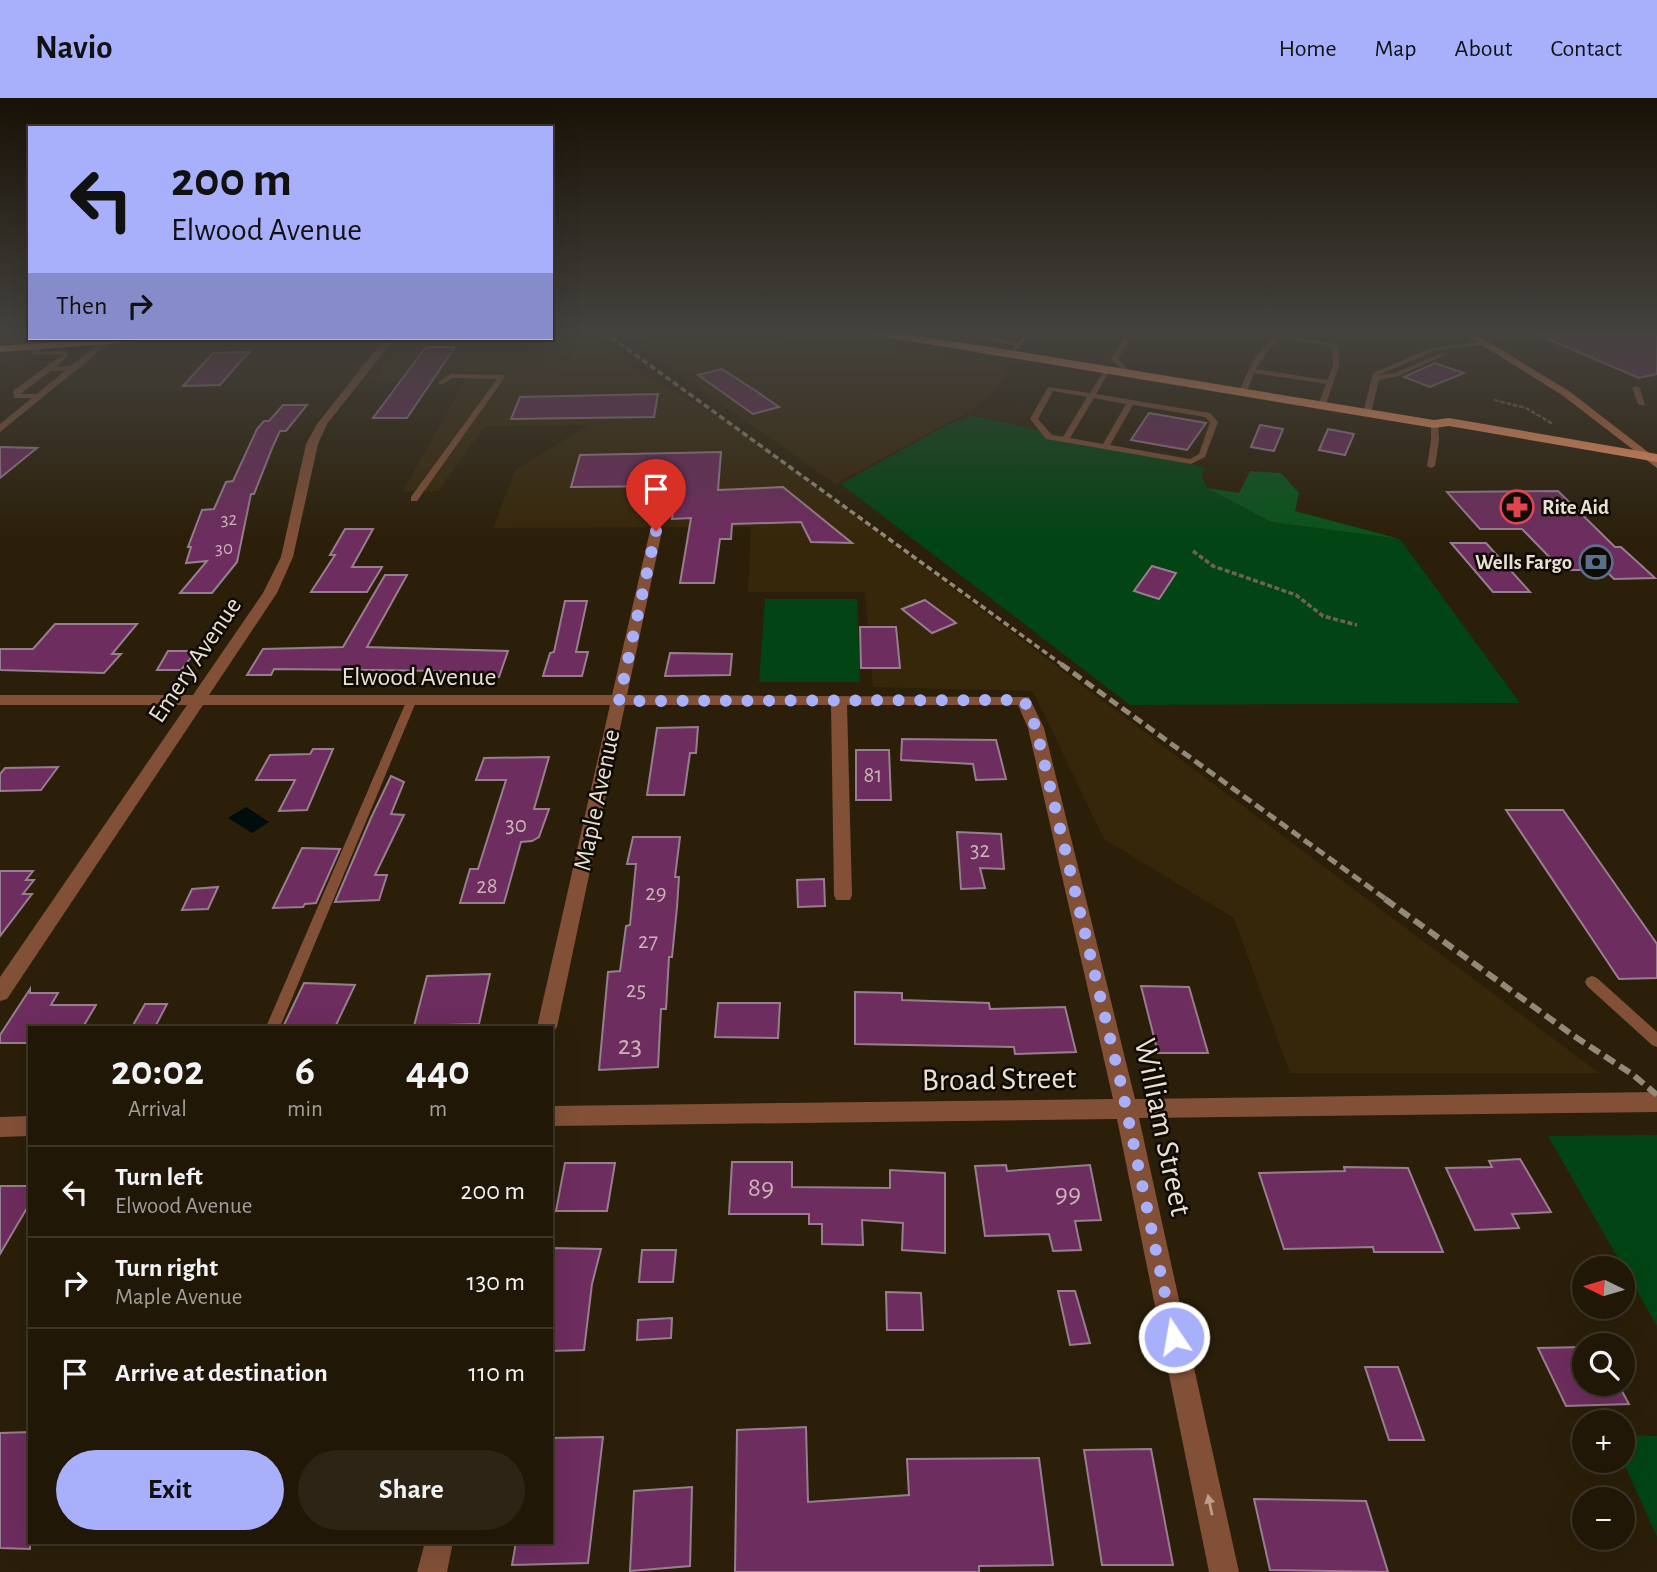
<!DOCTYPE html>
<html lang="en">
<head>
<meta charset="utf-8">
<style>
  body { margin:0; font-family:"Alegreya Sans",sans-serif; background:#2d2415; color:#f1f3f6; height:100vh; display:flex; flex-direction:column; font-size:26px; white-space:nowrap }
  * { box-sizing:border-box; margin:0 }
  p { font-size:23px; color:#a29f9b }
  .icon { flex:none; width:38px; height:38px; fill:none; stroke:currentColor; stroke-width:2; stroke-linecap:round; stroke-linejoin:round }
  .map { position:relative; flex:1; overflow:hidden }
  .drawer { position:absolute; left:28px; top:928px; width:525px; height:518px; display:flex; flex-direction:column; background:#201707; border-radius:0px; box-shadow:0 7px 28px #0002,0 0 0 2px #3d3628 }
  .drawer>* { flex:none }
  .banner { position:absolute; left:28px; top:28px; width:525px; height:214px; border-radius:0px; box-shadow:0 7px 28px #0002,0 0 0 2px #3d3628; background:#a8b0fc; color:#111; overflow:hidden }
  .needle { width:46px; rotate:275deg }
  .controls { position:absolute; left:1572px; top:1158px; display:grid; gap:14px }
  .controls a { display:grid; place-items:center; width:63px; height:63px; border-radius:50%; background:#201707; box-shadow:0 7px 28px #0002,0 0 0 2px #3d3628; font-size:35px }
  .pin { position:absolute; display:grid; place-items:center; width:60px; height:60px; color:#fff; margin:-72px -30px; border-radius:50% 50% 50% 0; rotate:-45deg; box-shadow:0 0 7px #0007 }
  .pin .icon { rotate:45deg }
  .me { position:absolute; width:77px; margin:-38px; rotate:348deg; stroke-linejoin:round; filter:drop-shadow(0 0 5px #0008) }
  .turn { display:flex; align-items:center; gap:24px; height:147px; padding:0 28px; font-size:32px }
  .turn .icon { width:91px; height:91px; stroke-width:2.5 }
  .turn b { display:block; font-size:49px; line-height:60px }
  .then { display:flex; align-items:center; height:66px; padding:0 28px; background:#0003; gap:14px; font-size:26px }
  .eta { display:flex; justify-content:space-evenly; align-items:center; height:119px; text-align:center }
  .eta b { font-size:42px; font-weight:600; line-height:49px }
  .primary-button { display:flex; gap:14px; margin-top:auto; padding:14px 28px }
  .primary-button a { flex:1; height:80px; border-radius:42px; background:#a8b0fc; color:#111; font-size:28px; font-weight:600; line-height:80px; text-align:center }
  .primary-button a+a { background:#2d2415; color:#f1f3f6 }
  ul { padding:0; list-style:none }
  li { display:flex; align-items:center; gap:21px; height:91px; padding:0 28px; border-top:2px solid #3d3628 }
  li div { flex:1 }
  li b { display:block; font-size:26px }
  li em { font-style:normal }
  header { display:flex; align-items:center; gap:42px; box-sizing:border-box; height:98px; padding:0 35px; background:#a8b0fc; color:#111 }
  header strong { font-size:33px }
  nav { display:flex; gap:38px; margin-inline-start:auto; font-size:24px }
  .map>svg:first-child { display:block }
  .built { fill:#37270a }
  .green { fill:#024413 }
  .forest { fill:#09541c }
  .water { fill:#010c0d }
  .building { fill:#6d2d5e; stroke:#977e8f; stroke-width:2 }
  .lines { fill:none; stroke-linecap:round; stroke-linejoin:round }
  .path-far1 { stroke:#6d6350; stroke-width:2.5; stroke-dasharray:4.5 2; stroke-linecap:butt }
  .path { stroke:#6d6350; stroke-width:3.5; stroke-dasharray:5 2.5; stroke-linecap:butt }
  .lane { fill:#825037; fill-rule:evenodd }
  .street { fill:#825037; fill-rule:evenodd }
  .secondary { fill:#b9693f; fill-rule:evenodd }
  .highway { fill:#fa9664; fill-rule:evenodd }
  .rail-far2 { stroke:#938978; stroke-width:3.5; stroke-dasharray:6 3.5; stroke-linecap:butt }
  .rail-far1 { stroke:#938978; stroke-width:5; stroke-dasharray:10 5; stroke-linecap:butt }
  .rail { stroke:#938978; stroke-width:6; stroke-dasharray:12 6; stroke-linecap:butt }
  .oneway { fill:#ba9f8d }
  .route { stroke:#a8b0fc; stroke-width:12; stroke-dasharray:0 21.6 }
  .labels { text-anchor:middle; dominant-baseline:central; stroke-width:5; stroke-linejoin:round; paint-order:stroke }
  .far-number-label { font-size:19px; fill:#c9b3b6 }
  .far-poi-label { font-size:21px; font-weight:bold; fill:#e8e0d3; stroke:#0f0a03; text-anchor:start }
  .number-label { font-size:23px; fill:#c9b3b6 }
  .street-label { font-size:26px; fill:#e8e0d3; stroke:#0f0a03 }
  .near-number-label { font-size:28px; fill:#c9b3b6 }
  .near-street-label { font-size:32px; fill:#e8e0d3; stroke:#0f0a03 }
</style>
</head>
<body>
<header>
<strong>Navio</strong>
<nav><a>Home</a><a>Map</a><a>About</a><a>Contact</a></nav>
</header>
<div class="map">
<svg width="1657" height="1474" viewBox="0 0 1657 1474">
  <rect width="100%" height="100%" fill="#2b1f09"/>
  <g class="built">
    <polygon points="584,234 643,277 735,327 1599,975 1290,975 1234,820 1104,741 1033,593 873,589 865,494 748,494 751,429 493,430 515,372 589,327 485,328 438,393 402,394 466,281 371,282 405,240 551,240 551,235"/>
    <polygon points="681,239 876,251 1001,268 1008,275 987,300 966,315 835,386 639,248"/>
  </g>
  <g class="green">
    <polygon points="974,318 1206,370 1201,377 1207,390 1271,424 1400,441 1520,605 1130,607 841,386 947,327"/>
    <polygon points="765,501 857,501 860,584 759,584"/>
    <polygon points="1657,1037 1657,1228 1548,1038"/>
    <polygon points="1622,1337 1657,1338 1657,1439 1622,1361"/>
  </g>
  <polygon class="forest" points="1250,373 1281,375 1299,395 1295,413 1400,441 1271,424 1207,390 1239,395"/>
  <polygon class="water" points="246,709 269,724 252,735 228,720"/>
  <g class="building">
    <polygon points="1531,234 1657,234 1657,276 1639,280"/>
    <polygon points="426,249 455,249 407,320 373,320"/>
    <polygon points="249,254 220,287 183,288 213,255"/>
    <polygon points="1435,265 1464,275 1430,289 1404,279"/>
    <polygon points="722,271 759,295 779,309 753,316 698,277"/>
    <polygon points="658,296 654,319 511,321 520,299"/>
    <polygon points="283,307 307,307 286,333 280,333 273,348 254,396 251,396 237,464 212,495 180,495 207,463 186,465 191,449 188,449 202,412 214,411 226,384 233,383 257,331 264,323 269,323"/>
    <polygon points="1149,315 1206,325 1187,352 1131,342"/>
    <polygon points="1260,327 1283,331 1274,353 1251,349"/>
    <polygon points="1328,331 1354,336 1345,357 1319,352"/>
    <polygon points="0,349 37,350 0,380"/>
    <polygon points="721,354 718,392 783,389 852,445 811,444 801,424 732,426 731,441 720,441 714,485 680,485 691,420 672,421 676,388 571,389 580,357"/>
    <polygon points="1558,393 1615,449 1621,449 1655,480 1614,481 1605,472 1562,472 1522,431 1480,431 1447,394"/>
    <polygon points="345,431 373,431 352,469 382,469 367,494 311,494 335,457 330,457"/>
    <polygon points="1451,445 1486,445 1530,494 1493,494"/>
    <polygon points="1152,468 1176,475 1159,501 1134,493"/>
    <polygon points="385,477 407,477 367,549 508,553 499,579 439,579 441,573 376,572 274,571 271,577 247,577 263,551 343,549"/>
    <polygon points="925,502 956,525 932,535 902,511"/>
    <polygon points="565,503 587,503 576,554 588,554 582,578 543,578 550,555 554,554"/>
    <polygon points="55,526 137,526 112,556 121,556 104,575 0,572 0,551 33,551"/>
    <polygon points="860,529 896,529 900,570 861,570"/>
    <polygon points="168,553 196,553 181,572 157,572"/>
    <polygon points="670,555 732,556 730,577 665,578"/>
    <polygon points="698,629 696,655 690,655 684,697 647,697 657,630"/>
    <polygon points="902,641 996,642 1006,681 976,682 973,666 901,662"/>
    <polygon points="313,651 333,651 307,712 279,713 295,682 256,682 270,657 310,656"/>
    <polygon points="856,652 889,652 891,702 856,702"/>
    <polygon points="549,659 534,711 549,711 539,739 532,743 521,744 504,805 460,805 470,771 478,771 506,682 476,682 484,660"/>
    <polygon points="58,669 41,692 0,693 0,676 5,670"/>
    <polygon points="391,678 404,684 391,716 404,717 375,777 387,777 379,802 335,804 371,720"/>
    <polygon points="1506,712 1563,712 1657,846 1657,880 1619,881"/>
    <polygon points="957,734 1001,736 1004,771 980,770 985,790 961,791"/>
    <polygon points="633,739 680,739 675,779 679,779 677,809 672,859 669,859 666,911 661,911 658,969 599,972 608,874 620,873 626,828 630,827 636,766 627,766"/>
    <polygon points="302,750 340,751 316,805 305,806 303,809 273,810"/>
    <polygon points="0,773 33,773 26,782 34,782 23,796 32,796 0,838"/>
    <polygon points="824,781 825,808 798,809 797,782"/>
    <polygon points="218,789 208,811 182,812 192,791"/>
    <polygon points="490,876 479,926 414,928 427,878"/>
    <polygon points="304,885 355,887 335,929 283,929"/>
    <polygon points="1141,888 1189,889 1208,955 1158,955"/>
    <polygon points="30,891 30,895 58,895 51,907 96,907 83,929 30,929 30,945 0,945 0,937"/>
    <polygon points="855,894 902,895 902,902 989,905 990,911 1065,909 1076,954 1015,956 1014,949 855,946"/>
    <polygon points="718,905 780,905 778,940 715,939"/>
    <polygon points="145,906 167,906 155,929 132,929"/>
    <polygon points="1520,1061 1551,1114 1512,1116 1519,1130 1475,1132 1446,1070 1492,1069 1489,1063"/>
    <polygon points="732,1064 792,1064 792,1089 890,1090 890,1072 945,1075 945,1155 902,1152 903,1125 862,1122 863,1147 822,1146 822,1126 809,1126 809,1116 729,1116"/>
    <polygon points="565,1065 615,1065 607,1113 556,1113"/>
    <polygon points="1006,1067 1007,1073 1090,1067 1101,1122 1075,1123 1081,1152 1053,1153 1049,1136 985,1138 975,1068"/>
    <polygon points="1344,1069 1408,1070 1443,1154 1374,1154 1373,1149 1284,1151 1259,1075 1345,1073"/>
    <polygon points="0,1088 30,1088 30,1105 0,1156"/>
    <polygon points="551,1150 601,1151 592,1186 584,1252 551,1253"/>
    <polygon points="642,1152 676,1152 673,1184 639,1184"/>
    <polygon points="1058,1193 1075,1193 1090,1245 1070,1247"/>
    <polygon points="886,1194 921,1195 923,1232 887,1232"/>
    <polygon points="672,1220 671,1240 637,1242 638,1222"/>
    <polygon points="1584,1249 1584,1286 1618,1286 1629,1306 1566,1308 1538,1250"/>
    <polygon points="1365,1269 1398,1269 1424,1342 1389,1342"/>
    <polygon points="806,1329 808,1404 909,1397 907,1361 1039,1360 1053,1467 979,1468 979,1474 735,1474 737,1332"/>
    <polygon points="30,1334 30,1451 0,1450 0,1335"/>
    <polygon points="603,1339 588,1465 512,1467 516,1444 551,1444 551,1340"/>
    <polygon points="1151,1351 1173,1467 1102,1467 1084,1352"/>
    <polygon points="692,1389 690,1468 630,1473 634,1393"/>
    <polygon points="1254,1401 1366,1403 1388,1474 1270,1472"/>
  </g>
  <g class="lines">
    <polyline class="path-far1" points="1494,302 1526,310 1553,326"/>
    <polyline class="path" points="1193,453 1213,468 1296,497 1323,518 1357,527"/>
    <g class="lane">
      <polygon points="922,234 929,234 922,242 918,242"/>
      <polygon points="963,234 975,234 1017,245 1025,234 1032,234 1014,255 1011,253 1015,248"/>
      <polygon points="1127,234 1133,234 1118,261 1131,275 1128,277 1111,261"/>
      <path d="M 1280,236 L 1338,247 L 1339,268 L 1325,309 L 1318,307 L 1326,286 L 1254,275 L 1246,296 L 1239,294 C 1248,272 1258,248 1280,236 ZM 1281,240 L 1332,248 L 1333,268 L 1327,282 L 1256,271 L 1269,251 Z"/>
      <polygon points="1485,243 1487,244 1487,246 1434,253 1379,277 1395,275 1442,255 1447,256 1399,278 1379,282 1371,315 1367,317 1363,315 1373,275 1431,250"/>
      <polygon points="41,245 44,247 39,254 65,252 68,254 68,258 56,269 75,268 78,270 75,272 51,273 20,296 38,296 42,298 41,300 14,300 13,293 62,257 31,257 31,255"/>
      <path d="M 1108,269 L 1111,271 L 1096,296 L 1210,315 L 1218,324 L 1205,359 L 1191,366 L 1046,341 L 1030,321 L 1048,289 L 1090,295 L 1106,270 ZM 1053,293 L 1087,299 L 1063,339 L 1052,337 L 1038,321 ZM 1094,300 L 1126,306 L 1103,346 L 1070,340 ZM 1133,307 L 1205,319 L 1210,324 L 1199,356 L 1190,361 L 1110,347 Z"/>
      <polygon points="451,276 502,277 505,279 417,403 411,403 411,399 497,281 453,280 443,286 439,286 439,284"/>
      <polygon points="1636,288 1640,290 1645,308 1638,306 1632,290"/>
      <polygon points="1431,324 1438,326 1439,342 1435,368 1431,370 1427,368 1431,342"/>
      <polygon points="411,601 416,604 280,929 266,929 406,604"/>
      <polygon points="1592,878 1597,880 1657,934 1657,949 1652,947 1587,888 1585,884 1587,880"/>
    </g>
    <g class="street">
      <polygon points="105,240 113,242 0,334 0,326"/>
      <polygon points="385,240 395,240 327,326 318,346 293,459 277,495 209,597 612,597 650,433 652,430 660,430 662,433 627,597 1029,599 1044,630 1135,1001 1657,994 1657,1014 1139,1020 1239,1474 1209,1474 1117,1021 551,1028 551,1008 1113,1001 1028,630 1018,607 847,607 852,797 850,802 836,802 834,797 831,607 625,607 557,929 551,936 551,929 537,929 610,607 203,607 7,901 0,903 0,879 187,607 0,607 0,597 193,597 263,495 281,459 306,346 317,326"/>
      <polygon points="30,1018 30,1038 0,1039 0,1019"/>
      <polygon points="425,1444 453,1444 447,1474 417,1474"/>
    </g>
    <polygon class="secondary" points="1461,234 1472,234 1569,293 1657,361 1657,370 1562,297"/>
    <g class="highway">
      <polygon points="856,234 888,234 985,248 1434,322 1449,320 1657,356 1657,364 1449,328 1434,330"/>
      <polygon points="107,240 155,240 149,243 0,254 0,248"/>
    </g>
    <polyline class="rail-far2" points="604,234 1064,568"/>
    <polyline class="rail-far1" points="1061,566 1387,802"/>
    <polyline class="rail" points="1385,801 1574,938 1632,976 1657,997"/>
  </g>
  <defs><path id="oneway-solid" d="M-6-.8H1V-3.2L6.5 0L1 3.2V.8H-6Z" transform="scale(1.75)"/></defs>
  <use class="oneway" href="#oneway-solid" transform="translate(1210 1407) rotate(-102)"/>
  <linearGradient id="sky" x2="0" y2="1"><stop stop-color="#181105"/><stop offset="0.53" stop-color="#44423e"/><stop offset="1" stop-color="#44423e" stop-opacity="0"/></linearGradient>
  <rect width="1657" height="441" fill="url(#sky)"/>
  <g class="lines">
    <polyline class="route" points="656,433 619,603 1024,602 1036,630 1121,986 1174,1239"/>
  </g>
  <defs>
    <symbol id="pharmacy-ring" viewBox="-11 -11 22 22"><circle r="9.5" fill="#0f0a03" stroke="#e0444e" stroke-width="1.5"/><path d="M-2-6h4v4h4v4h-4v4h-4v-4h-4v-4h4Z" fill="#e0444e"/></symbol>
    <symbol id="bank-ring" viewBox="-11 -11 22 22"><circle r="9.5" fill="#0f0a03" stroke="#5c6f8a" stroke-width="1.5"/><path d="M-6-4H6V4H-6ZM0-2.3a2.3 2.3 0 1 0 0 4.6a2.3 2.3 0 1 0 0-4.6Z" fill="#5c6f8a"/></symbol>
  </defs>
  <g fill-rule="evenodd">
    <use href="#pharmacy-ring" x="1498" y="390" width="38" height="38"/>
    <use href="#bank-ring" x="1577" y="445" width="38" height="38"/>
  </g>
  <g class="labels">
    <g class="far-number-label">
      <text x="229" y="421">32</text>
      <text x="224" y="450">30</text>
    </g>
    <g class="far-poi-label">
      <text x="1542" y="409">Rite Aid</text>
      <text x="1572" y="464" text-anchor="end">Wells Fargo</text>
    </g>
    <g class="number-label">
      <text x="873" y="677">81</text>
      <text x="516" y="727">30</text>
      <text x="980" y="752">32</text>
      <text x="487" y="788">28</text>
      <text x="656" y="795">29</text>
      <text x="648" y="843">27</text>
      <text x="636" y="892">25</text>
    </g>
    <g class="street-label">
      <text transform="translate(195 562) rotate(-56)">Emery Avenue</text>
      <text x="419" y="579">Elwood Avenue</text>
      <text transform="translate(597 702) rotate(-78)">Maple Avenue</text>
    </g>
    <g class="near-number-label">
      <text x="630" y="948">23</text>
      <text x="761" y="1090">89</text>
      <text x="1068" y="1096">99</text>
    </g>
    <g class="near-street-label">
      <text transform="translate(999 981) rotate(-1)">Broad Street</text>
      <text transform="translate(1163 1029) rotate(78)">William Street</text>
    </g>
  </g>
</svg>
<div class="controls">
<a><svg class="needle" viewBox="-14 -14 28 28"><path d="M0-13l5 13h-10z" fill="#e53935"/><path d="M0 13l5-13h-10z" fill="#a29f9b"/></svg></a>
<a><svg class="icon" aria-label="search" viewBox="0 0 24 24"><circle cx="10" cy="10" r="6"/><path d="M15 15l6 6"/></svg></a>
<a>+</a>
<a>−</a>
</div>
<div class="pin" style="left:656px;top:433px;background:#d93025"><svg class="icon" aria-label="arrive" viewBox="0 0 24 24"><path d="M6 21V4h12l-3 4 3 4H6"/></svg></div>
<svg class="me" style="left:1174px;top:1239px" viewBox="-20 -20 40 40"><circle r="17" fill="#a8b0fc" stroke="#fff" stroke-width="3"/><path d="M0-11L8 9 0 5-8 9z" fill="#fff"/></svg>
<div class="banner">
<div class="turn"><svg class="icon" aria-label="left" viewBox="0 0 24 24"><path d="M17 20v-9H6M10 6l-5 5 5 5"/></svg><div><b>200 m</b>Elwood Avenue</div></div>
<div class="then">Then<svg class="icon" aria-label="right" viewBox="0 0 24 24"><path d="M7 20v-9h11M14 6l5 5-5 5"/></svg></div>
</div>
<section class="drawer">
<div class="eta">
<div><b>20:02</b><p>Arrival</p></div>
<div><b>6</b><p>min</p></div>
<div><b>440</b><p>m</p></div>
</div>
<ul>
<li><svg class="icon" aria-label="left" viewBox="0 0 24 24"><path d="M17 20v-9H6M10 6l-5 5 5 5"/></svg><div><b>Turn left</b><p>Elwood Avenue</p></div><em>200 m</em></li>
<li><svg class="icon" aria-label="right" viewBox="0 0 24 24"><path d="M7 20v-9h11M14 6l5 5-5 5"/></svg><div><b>Turn right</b><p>Maple Avenue</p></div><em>130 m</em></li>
<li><svg class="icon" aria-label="arrive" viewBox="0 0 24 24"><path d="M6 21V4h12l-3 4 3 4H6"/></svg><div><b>Arrive at destination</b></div><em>110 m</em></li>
</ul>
<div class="primary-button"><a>Exit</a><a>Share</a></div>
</section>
</div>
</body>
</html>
